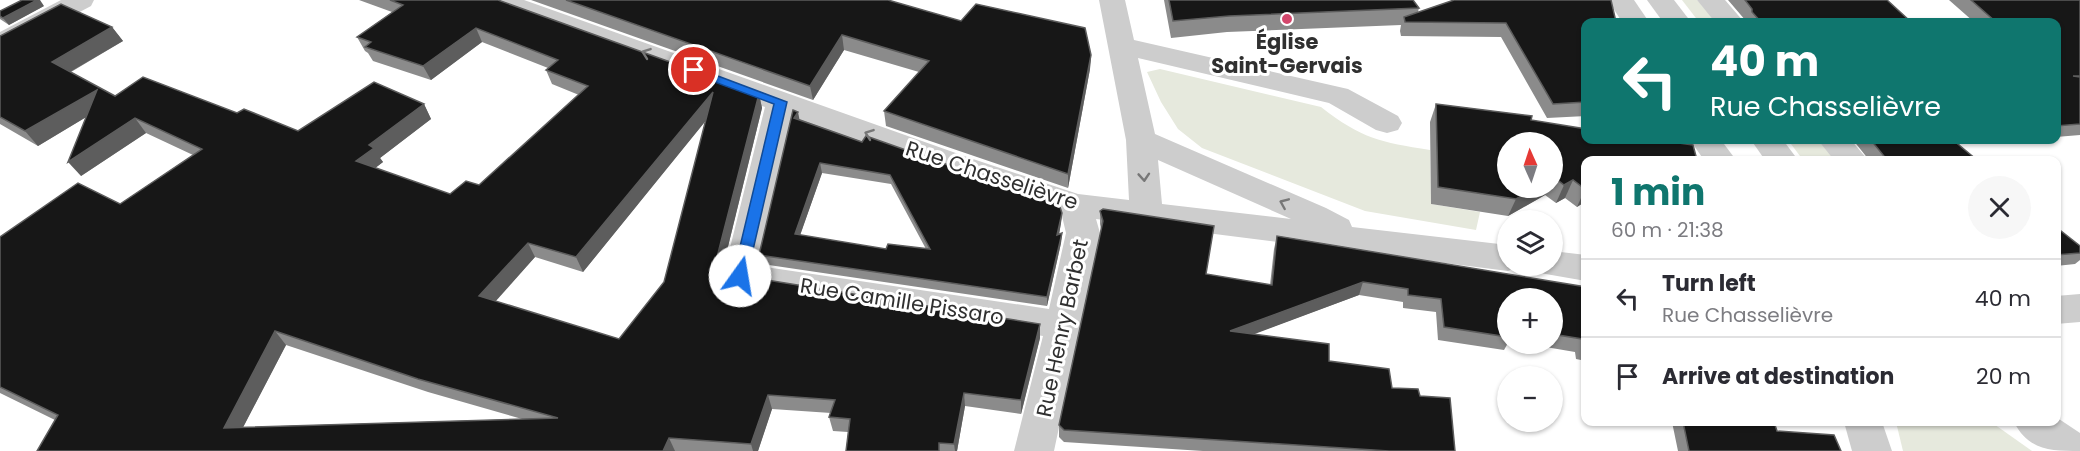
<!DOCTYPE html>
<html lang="en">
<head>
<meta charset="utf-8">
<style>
  body { margin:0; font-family:Poppins,sans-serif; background:#f7f7f7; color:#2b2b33; height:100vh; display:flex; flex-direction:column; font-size:22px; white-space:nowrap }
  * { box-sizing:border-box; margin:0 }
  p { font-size:20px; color:#7c7c81 }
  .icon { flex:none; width:33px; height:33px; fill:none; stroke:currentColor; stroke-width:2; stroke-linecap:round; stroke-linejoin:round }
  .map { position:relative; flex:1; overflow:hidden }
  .drawer { position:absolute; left:1581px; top:156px; width:480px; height:270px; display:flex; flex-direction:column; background:#fff; border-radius:12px; box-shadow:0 2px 4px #0004 }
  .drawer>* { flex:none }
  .top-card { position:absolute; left:1581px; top:18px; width:480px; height:126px; border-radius:12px; box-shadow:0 2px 4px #0004; background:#0f766e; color:#fff; overflow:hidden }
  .needle { width:39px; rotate:357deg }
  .tools { position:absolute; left:1497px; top:132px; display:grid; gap:12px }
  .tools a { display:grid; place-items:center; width:66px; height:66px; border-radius:50%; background:#fff; box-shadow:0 2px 4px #0004; font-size:30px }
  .pin { position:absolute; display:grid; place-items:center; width:51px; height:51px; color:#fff; margin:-26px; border:3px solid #fff; border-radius:50%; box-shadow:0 2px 6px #0007 }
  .me { position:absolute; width:66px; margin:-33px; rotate:13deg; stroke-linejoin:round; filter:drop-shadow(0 0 4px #0008) }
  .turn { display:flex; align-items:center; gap:21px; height:126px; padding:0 30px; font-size:27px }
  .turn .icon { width:78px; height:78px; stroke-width:2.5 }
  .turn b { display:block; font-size:42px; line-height:51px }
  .round { display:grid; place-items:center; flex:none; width:63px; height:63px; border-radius:32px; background:#f7f7f7 }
  .overview { display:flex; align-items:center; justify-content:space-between; height:102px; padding:0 30px }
  h1 { font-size:36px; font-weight:700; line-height:45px; color:#0f766e }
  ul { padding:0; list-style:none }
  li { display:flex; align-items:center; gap:18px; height:78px; padding:0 30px; border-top:2px solid #e1e1e2 }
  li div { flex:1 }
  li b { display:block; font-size:22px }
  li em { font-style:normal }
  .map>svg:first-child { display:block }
  .green { fill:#e6e9dd }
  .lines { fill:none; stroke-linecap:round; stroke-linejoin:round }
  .minor { fill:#cdcdcd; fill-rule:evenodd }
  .wall { fill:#8b8b8b; fill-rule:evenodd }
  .shaded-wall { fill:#5d5d5d }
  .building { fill:#171717; stroke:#5d5d5d; stroke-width:1.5; fill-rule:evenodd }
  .oneway { stroke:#777 }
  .route { fill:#1a73e8; stroke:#114b97; stroke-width:1.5 }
  .poi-dot { fill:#d3476c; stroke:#fff; stroke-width:2 }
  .labels { text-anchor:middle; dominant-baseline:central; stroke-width:6; stroke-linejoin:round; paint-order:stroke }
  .poi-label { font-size:21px; font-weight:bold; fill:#303030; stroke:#fff }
  .street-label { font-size:21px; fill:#303030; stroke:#fff }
</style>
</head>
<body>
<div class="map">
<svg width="2080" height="451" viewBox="0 0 2080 451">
  <rect width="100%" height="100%" fill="#fff"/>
  <g class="green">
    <polygon points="1682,0 1697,0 1717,22 1699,22"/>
    <path d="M 1160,69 L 1321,107 C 1362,139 1380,142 1430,150 L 1431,204 L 1480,212 L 1476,230 L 1365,211 L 1202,148 L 1178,129 L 1161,102 L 1147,72 Z"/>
    <polygon points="1788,140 1819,140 1837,160 1803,160"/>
    <polygon points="1896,422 1991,422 2032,451 1903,451"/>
  </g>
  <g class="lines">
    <g class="minor">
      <polygon points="61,0 94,0 91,6 10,49 0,52 0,32"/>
      <path d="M 485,0 L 524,0 L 967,157 L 1078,194 L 1129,200 L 1126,140 L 1099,0 L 1125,0 L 1134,40 L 1348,89 L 1398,116 L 1402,123 L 1398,130 L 1387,133 L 1376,130 L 1329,103 L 1138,58 L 1155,134 L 1326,208 L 1349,220 L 1352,227 L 1508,245 L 1508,266 L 1521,266 L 1508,271 L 1096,219 L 1100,233 L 1054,451 L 1014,451 L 1043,336 L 728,285 L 723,276 L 765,107 L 488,6 ZM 793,117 L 1061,212 L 1066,233 L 1049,309 L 759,266 ZM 1158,160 L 1291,219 L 1162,204 Z"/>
      <polygon points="1608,0 1634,0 1649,22 1622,22"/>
      <polygon points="1647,0 1674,0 1691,22 1663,22"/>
      <polygon points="1697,0 1725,0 1744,22 1715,22"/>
      <polygon points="1690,140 1721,140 1736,160 1704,160"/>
      <polygon points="1751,140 1783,140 1798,160 1765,160"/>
      <polygon points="1818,140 1851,140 1868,160 1834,160"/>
      <polygon points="1552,251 1586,255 1586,281 1540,273 1536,266 1552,266"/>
      <polygon points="2080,294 2080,322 2056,324 2056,296"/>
      <path d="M 2056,417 L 2080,433 L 2080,451 C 2051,451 2029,451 2014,422 L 2056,422 Z"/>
      <polygon points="1844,422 1882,422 1892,451 1852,451"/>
    </g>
  </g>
  <g class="wall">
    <path d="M 359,0 L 498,0 L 759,94 L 762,108 L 722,271 L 723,273 L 1040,338 L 1021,414 L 965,406 L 957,451 L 846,451 L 848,432 L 833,431 L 829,417 L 831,413 L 772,409 L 758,451 L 37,451 L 55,420 L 0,393 L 0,237 L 120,204 L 193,155 L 146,133 L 81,176 L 86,117 L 38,146 L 0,124 L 0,36 L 112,27 L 123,41 L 71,72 L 115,96 L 237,113 L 298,131 L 424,104 L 431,119 L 380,158 L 383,162 L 375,168 L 450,194 L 479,185 L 579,95 L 552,84 L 546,70 L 548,68 L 482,42 L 431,80 L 373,61 L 368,53 L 365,51 L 357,37 L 392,12 ZM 706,120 L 664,282 L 619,339 L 495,301 L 535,257 L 583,272 ZM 286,345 L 428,392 L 522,419 L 243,427 Z"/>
    <polygon points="531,0 888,0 961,21 1091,55 1090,69 1068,188 886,126 884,111 919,72 844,50 813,100"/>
    <polygon points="1164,0 1413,0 1419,8 1418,12 1586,22 1586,116 1547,118 1501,37 1401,36 1400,31 1401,25 1227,32 1171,38"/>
    <polygon points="1728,0 1887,0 1911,22 1745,22 1746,21"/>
    <polygon points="1949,0 2080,0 2080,135 2056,137 2056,22 1974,22"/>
    <polygon points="44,6 9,25 0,19 0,11"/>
    <path d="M 1436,104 L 1532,116 L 1531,120 L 1586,129 L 1586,140 L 1657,140 L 1693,145 L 1697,160 L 1586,160 L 1586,201 L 1577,207 L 1565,198 L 1556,203 L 1545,195 L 1508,216 L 1431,204 L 1430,122 ZM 1508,142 L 1552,142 L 1552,188 L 1508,188 Z"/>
    <path d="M 799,119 L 1062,213 L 1061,223 L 1059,235 L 1062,233 L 1061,243 L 1047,306 L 762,264 L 759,255 ZM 822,173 L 891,184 L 926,249 L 886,249 L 800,235 Z"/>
    <polygon points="1853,140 2021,140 1960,144 1959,145 1977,160 1869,160"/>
    <polygon points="1100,211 1206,274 1270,285 1274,249 1277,236 1586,287 1586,361 1576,359 1575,352 1528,344 1552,344 1552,298 1508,298 1508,343 1504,350 1438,340 1436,312 1403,308 1403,302 1359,295 1253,334 1329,361 1392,388 1420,396 1455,451 1203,451 1064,442 1059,437 1059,425 1101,229 1100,224"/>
    <polygon points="2056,227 2080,246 2080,260 2075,264 2056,266"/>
    <polygon points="1672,422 1774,422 1777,431 1841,451 1678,451"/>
  </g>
  <g class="shaded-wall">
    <polygon points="37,0 40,0 44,6 9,25 3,18"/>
    <polygon points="112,27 123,41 63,76 52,62"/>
    <polygon points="476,28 482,42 431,80 423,66"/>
    <polygon points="842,35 844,50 813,100 810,86"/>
    <polygon points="1091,55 1090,69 1068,188 1068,174"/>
    <polygon points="97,90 108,104 38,146 25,131"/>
    <polygon points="713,92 717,107 583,272 576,257"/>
    <polygon points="759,94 762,108 721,275 716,261"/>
    <polygon points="424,104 431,119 380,158 383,162 365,176 356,161 369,145"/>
    <polygon points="798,112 800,122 794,118"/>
    <polygon points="135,118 146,133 81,176 68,162"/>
    <polygon points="820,163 822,173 797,244 795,234"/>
    <polygon points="1573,180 1565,198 1556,203 1564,185"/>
    <polygon points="1536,188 1549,188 1545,195 1508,216 1516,199"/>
    <polygon points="1585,189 1586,201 1577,207"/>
    <polygon points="1062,213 1061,223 1057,245 1057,235"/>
    <polygon points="1062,233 1061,243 1047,306 1047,297"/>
    <polygon points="528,243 535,257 487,311 479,296"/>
    <polygon points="1363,282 1359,295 1228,344 1230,331"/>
    <polygon points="1040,324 1040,338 1021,414 1021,400"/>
    <polygon points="275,331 286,345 236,441 224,428"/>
    <polygon points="964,393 965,406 957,451 955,451 954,444"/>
    <polygon points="768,395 772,409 758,451 753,451 751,444"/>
    <polygon points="669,438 675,451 663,451"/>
  </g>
  <g class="building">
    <polygon points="22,0 37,0 3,18 0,16 0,11"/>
    <path d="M 390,0 L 498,0 L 759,94 L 716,261 L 723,273 L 1040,324 L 1021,400 L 964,393 L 954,444 L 939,443 L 939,451 L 846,451 L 850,419 L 829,417 L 835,400 L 768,395 L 751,444 L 669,438 L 663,451 L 37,451 L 58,415 L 0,387 L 0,237 L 78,183 L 120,204 L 202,149 L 135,118 L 68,162 L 97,90 L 25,131 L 0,117 L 0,36 L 61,4 L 112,27 L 52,62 L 115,96 L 143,77 L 237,113 L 244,109 L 298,131 L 374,82 L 424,104 L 369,145 L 374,148 L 356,161 L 450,194 L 466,181 L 479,185 L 588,86 L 546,70 L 558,60 L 476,28 L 423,66 L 365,47 L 371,42 L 357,37 L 403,5 ZM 713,92 L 664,282 L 619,339 L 479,296 L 528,243 L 576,257 ZM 275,331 L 418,379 L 558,418 L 224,428 Z"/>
    <polygon points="566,0 888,0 961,21 976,4 1085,28 1091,55 1068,174 884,111 929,61 842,35 810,86"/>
    <polygon points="1169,0 1413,0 1419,8 1229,16 1173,21"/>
    <polygon points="1454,0 1611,0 1616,22 1586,22 1586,102 1553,104 1506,23 1405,22 1404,17"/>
    <polygon points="1745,0 1887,0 1911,22 1761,22 1752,12 1752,9"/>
    <polygon points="1971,0 2080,0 2080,76 2073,76 2080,77 2080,124 2056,126 2056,22 1996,22"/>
    <polygon points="1436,104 1532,116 1531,120 1586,129 1586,140 1657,140 1693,145 1697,160 1586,160 1585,189 1573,180 1564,185 1554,177 1552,178 1552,142 1508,142 1508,188 1536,188 1516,199 1438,187"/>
    <path d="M 793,110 L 798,112 L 794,118 L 831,131 L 862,142 L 866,136 L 1059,204 L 1062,213 L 1057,235 L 1062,233 L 1047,297 L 759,255 ZM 820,163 L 890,175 L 930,249 L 888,244 L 886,249 L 795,234 Z"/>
    <polygon points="1871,140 1959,140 1953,140 1977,160 1887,160"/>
    <polygon points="1103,209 1214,226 1206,274 1272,285 1277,236 1586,287 1586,347 1583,347 1582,339 1552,334 1552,298 1508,298 1508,337 1444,327 1441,299 1408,295 1408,289 1363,282 1230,331 1329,344 1329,361 1389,369 1392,388 1418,389 1420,396 1450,398 1455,451 1389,451 1064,430 1059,425 1103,221 1100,211"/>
    <polygon points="2056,227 2080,246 2080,253 2056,255"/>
    <polygon points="1683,422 1774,422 1777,431 1834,435 1841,451 1689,451"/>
  </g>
  <defs><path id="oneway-chevron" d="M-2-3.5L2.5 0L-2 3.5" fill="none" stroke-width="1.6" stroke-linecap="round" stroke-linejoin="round" transform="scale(1.5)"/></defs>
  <g class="oneway">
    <use href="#oneway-chevron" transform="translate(646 53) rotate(-160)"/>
    <use href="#oneway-chevron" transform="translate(869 134) rotate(-160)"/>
    <use href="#oneway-chevron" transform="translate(1144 177) rotate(86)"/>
    <use href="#oneway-chevron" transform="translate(1284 203) rotate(-157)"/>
  </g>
  <polygon class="route" points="694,67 787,102 747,276 740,282 733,276 774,104 690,73 688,70"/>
  <circle class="poi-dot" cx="1287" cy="19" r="6"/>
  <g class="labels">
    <g class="poi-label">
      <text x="1287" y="41">Église<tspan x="1287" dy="24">Saint-Gervais</tspan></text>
    </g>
    <g class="street-label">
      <text transform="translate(992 175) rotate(18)">Rue Chasselièvre</text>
      <text transform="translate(902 301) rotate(9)">Rue Camille Pissaro</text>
      <text transform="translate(1062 328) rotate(-78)">Rue Henry Barbet</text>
    </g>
  </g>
</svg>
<div class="tools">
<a><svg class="needle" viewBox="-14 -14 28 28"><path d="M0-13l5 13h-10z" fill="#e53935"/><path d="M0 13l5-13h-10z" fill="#7c7c81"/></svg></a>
<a><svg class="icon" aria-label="layers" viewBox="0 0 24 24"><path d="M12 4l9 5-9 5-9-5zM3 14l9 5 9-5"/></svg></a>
<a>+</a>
<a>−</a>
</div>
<div class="pin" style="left:694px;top:70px;background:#d93025"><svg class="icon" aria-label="arrive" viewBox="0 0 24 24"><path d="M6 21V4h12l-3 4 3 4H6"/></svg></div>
<svg class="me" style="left:740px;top:276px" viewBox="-20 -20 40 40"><circle r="19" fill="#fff"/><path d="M0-13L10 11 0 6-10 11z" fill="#1a73e8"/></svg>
<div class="top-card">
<div class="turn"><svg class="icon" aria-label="left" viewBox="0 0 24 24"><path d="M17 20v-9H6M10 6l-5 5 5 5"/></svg><div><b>40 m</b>Rue Chasselièvre</div></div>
</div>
<section class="drawer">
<div class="overview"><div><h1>1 min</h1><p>60 m · 21:38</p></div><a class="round"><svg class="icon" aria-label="close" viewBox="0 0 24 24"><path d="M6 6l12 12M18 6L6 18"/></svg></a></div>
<ul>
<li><svg class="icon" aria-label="left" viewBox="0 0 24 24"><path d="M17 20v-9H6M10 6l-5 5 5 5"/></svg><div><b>Turn left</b><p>Rue Chasselièvre</p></div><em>40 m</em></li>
<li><svg class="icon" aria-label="arrive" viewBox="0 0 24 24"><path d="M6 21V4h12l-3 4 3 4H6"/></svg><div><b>Arrive at destination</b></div><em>20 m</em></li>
</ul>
</section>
</div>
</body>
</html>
